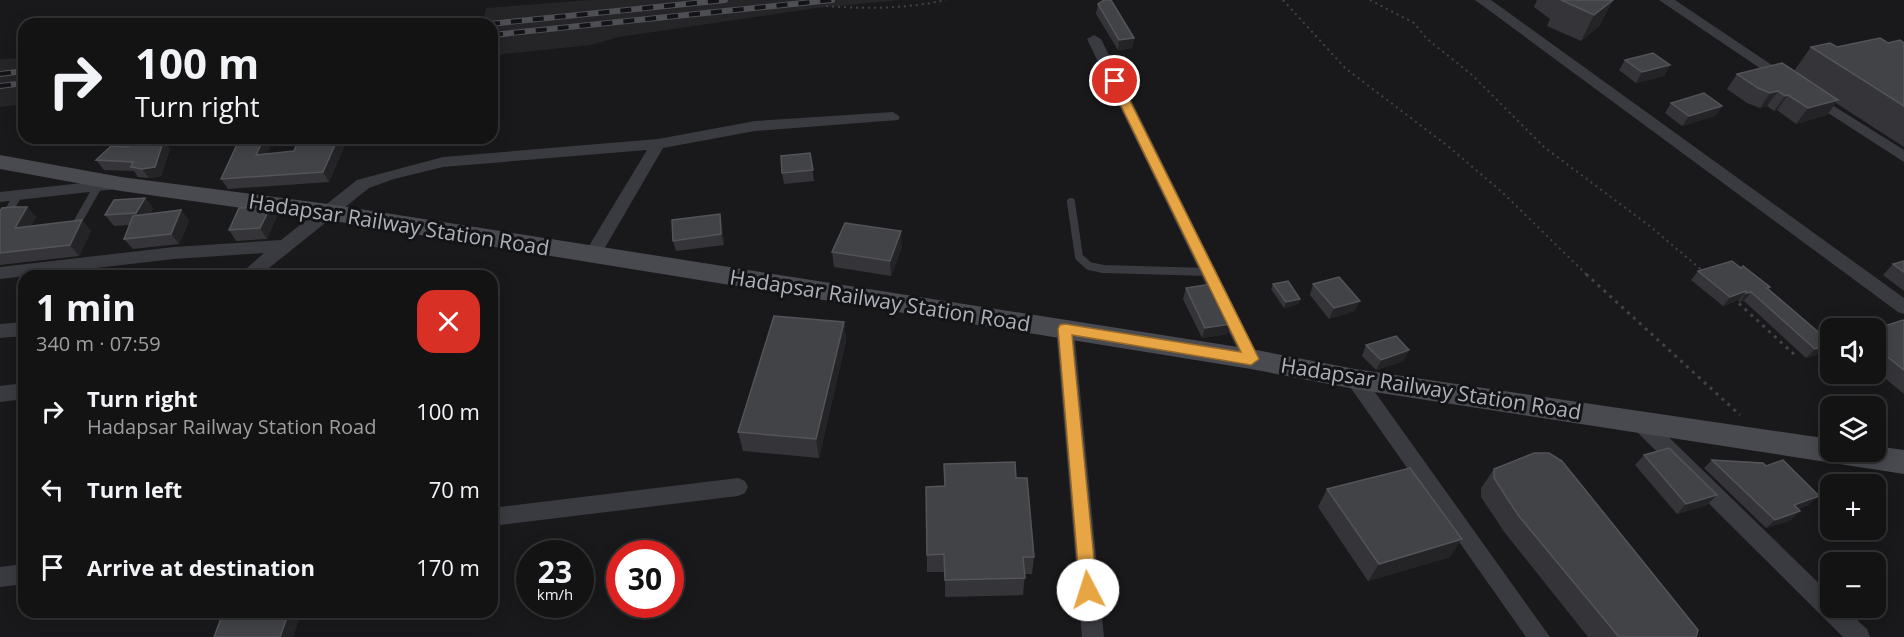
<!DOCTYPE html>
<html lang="en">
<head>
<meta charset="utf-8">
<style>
  body { margin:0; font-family:"Open Sans",sans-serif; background:#1c1c1d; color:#f1f3f6; height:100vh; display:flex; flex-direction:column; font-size:22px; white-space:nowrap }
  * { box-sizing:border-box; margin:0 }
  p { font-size:20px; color:#9d9ea0 }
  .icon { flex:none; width:33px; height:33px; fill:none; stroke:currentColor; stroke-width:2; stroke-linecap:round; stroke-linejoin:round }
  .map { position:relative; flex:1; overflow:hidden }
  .side { position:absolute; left:18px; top:270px; width:480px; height:348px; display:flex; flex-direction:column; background:#131314; border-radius:18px; box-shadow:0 3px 15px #0003,0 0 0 2px #323234 }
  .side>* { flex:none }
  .guide { position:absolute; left:18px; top:18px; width:480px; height:126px; border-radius:18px; box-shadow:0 3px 15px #0003,0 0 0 2px #323234; background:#131314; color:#f1f3f6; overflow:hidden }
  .buttons { position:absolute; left:1820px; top:318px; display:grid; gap:12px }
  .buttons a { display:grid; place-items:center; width:66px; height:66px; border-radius:12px; background:#131314; box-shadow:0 3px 15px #0003,0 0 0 2px #323234; font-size:30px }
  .speed { position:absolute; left:516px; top:540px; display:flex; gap:12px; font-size:30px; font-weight:700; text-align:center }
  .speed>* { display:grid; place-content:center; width:78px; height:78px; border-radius:50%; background:#131314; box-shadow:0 3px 15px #0003,0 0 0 2px #323234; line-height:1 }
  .speed small { font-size:15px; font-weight:400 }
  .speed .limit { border:9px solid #d22; background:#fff; color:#111 }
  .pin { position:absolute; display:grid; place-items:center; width:51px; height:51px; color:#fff; margin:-26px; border:3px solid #fff; border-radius:50%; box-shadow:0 2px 6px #0007 }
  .me { position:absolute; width:66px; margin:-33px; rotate:355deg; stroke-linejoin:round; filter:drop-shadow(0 0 4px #0008) }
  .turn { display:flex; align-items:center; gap:21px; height:126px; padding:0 18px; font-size:27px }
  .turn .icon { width:78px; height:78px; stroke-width:2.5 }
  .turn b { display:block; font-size:42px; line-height:51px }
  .round { display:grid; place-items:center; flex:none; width:63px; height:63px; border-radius:18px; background:#1c1c1d }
  .summary { display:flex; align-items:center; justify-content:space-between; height:102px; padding:0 18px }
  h1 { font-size:36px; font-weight:700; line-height:45px }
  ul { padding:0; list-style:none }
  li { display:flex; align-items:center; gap:18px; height:78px; padding:0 18px }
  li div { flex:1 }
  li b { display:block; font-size:22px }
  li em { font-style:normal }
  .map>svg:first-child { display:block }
  .built { fill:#252528 }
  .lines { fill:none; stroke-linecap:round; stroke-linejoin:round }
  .path-far1 { stroke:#404247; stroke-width:2; stroke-dasharray:2 4; stroke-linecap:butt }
  .path { stroke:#404247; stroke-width:3; stroke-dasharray:3 5; stroke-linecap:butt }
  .lane { stroke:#3a3b40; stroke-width:8 }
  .street { fill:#3a3b40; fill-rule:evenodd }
  .secondary { fill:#484a50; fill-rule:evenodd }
  .rail-casing { stroke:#4d4f55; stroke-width:6 }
  .rail { stroke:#141416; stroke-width:4; stroke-dasharray:11; stroke-linecap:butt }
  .wall { fill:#353539 }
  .shaded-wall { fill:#242427 }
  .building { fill:#424347; stroke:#525459; stroke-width:1.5 }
  .route { fill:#e8a543; stroke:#976b2c; stroke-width:1.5 }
  .labels { text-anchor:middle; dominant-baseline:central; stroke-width:6; stroke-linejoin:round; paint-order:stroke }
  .street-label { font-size:21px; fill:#acb1ba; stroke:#141416 }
</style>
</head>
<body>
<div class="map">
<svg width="1904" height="637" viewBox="0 0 1904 637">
  <rect width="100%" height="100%" fill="#19191b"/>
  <g class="built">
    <polygon points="591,0 901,0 817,8 619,37 591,45 492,55 492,24 409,24 484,17 486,8"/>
    <polygon points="24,58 24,104 0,107 0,59"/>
  </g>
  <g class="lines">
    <g class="path-far1">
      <polyline points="1283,0 1345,68 1449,147 1503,193 1587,275"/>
      <polyline points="1370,0 1414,23 1426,38 1472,75 1544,147 1651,227 1704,272"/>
      <path d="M 826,6 C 867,9 905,9 946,0"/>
    </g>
    <g class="path">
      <polyline points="1586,274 1740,415"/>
      <polyline points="1733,298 1797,357"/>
    </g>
    <g class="lane">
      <polyline points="1071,202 1079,257 1089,266 1103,269 1209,272"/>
      <polyline points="77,223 98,186"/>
      <polyline points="0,226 18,195"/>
    </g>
    <g class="street">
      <polygon points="1475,0 1491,0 1904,298 1904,314 1898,312"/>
      <polygon points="1659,0 1675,0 1794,80 1787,84 1782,83"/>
      <polygon points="1094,35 1101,39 1260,359 1258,364 1251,366 1244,364 1242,359 1087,39"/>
      <polygon points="1813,93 1904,150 1904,162 1808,100 1806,97"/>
      <polygon points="893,112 900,117 898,120 755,131 663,148 599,258 587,258 584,254 647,150 443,167 394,179 369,188 259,276 238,276 264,253 174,259 0,279 0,267 174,247 281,240 357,180 443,157 658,139 755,121"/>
      <polygon points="119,179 125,180 127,184 125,188 0,202 0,192"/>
      <polygon points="24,322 24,336 0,338 0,324"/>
      <polygon points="1065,322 1071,324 1074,329 1104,637 1082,637 1056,329 1059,324"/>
      <polygon points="1355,372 1362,374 1550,637 1526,637 1348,384 1346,379 1348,374"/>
      <polygon points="24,383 24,399 0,402 0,386"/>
      <polygon points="1639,413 1646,415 1830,594 1830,608 1844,608 1867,629 1870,637 1843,637 1632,427 1629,421 1632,415"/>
      <polygon points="738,478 745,481 748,487 745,493 738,496 492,526 492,508"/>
      <polygon points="24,564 24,584 0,587 0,567"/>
    </g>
    <polygon class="secondary" points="0,155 121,177 328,204 1251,349 1355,369 1830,439 1830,452 1875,452 1875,446 1904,450 1904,474 1355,389 1251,369 328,220 121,191 0,169"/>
    <defs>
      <g id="rail">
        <polyline points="489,24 725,0"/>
        <polyline points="492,35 832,0"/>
        <polyline points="0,74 24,71"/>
        <polyline points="0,86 24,83"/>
      </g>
    </defs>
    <use href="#rail" class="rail-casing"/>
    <use href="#rail" class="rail"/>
  </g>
  <g class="wall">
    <polygon points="1537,0 1613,0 1599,26 1581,41 1547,26 1550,19 1534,7"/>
    <polygon points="1098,4 1134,38 1132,48 1118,50 1096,14"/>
    <polygon points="1888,43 1904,43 1904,147 1836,103 1827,115 1796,124 1777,110 1774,111 1767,106 1760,108 1747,103 1727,89 1737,74 1794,71 1811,47 1837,47"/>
    <polygon points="1625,60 1670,65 1664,76 1636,83 1619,70"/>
    <polygon points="1671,103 1722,106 1715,116 1682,126 1665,113"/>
    <polygon points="240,138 274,138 267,154 294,151 348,138 329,182 228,189 221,179"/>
    <polygon points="170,149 161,176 149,178 138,177 134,171 104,170 96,160"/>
    <polygon points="810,153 814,181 784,184 782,173"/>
    <polygon points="145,198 153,208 150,214 181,210 189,221 179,244 133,249 124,239 130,225 114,226 105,215"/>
    <polygon points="271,206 277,216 267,239 236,241 229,230"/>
    <polygon points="27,207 36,217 31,226 82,220 91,231 79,256 0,265 0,211"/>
    <polygon points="720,214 722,224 724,245 676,251 673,241"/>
    <polygon points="902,247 891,276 834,267 832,252"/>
    <polygon points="1904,261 1904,291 1883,275 1893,264"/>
    <polygon points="1741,268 1770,287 1768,289 1823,353 1806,358 1744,301 1739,303 1739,300 1723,306 1691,280 1698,271"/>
    <polygon points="1273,284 1300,299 1298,304 1284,308 1271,289"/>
    <polygon points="1313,284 1355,311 1329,319 1310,295"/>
    <polygon points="1186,288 1231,324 1227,334 1202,338 1183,299"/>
    <polygon points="1904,321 1904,394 1875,370 1875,329"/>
    <polygon points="844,322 846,341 819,458 743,451 738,432"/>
    <polygon points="1366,345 1404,361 1376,370 1362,356"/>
    <polygon points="1644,455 1717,495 1707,505 1677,514 1635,465"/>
    <polygon points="1712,460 1809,505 1798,509 1791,520 1766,528 1704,468"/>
    <polygon points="944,464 1016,478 1034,557 1032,574 1025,574 1023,595 945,597 945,572 927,572 926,487 945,486"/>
    <polygon points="1494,469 1696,637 1588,637 1505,533 1481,497 1481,488"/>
    <polygon points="1327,489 1450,557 1368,581 1318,507"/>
  </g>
  <g class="shaded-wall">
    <polygon points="1613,0 1599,26 1581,41 1594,15"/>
    <polygon points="1134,38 1132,48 1118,50 1119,40"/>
    <polygon points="1670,65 1664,76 1636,83 1642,72"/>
    <polygon points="1778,91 1767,106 1760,108 1770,93"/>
    <polygon points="1788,95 1777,110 1774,111 1785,96"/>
    <polygon points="1838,100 1827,115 1796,124 1808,108"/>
    <polygon points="1722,106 1715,116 1682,126 1689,116"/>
    <polygon points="264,138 274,138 262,165 256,155"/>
    <polygon points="338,138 348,138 329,182 323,172"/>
    <polygon points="164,139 170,149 161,176 149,178 142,169"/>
    <polygon points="145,198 153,208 144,224 136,213"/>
    <polygon points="271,206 277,216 267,239 260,228"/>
    <polygon points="27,207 36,217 24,238 15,228"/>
    <polygon points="181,210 189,221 179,244 171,234"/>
    <polygon points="720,214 722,224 724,245 721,234"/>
    <polygon points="82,220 91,231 79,256 70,245"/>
    <polygon points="901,231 902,247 891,276 890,261"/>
    <polygon points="1746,291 1739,300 1723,306 1730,297"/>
    <polygon points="1751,292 1744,301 1739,303 1746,293"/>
    <polygon points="1300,299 1298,304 1284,308 1286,302"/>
    <polygon points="1360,301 1355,311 1329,319 1334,308"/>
    <polygon points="844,322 846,341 819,458 816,439"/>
    <polygon points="1231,324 1227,334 1202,338 1205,328"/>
    <polygon points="1830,344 1830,345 1823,353 1806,358 1815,349"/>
    <polygon points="1409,350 1404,361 1376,370 1381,360"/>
    <polygon points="1717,495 1707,505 1677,514 1686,504"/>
    <polygon points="1819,496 1809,505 1784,513 1794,505"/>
    <polygon points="1800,511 1791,520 1766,528 1775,520"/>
    <polygon points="1462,539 1450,557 1368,581 1379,564"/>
    <polygon points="289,612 302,612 293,637 280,637"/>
  </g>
  <g class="building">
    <polygon points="1104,0 1111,0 1134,38 1119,40 1098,4"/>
    <polygon points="1561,0 1613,0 1594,15"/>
    <polygon points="1880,38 1888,43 1900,40 1904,43 1904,106 1811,47 1830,43 1837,47"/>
    <polygon points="1653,53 1670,65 1642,72 1625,60"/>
    <polygon points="1782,63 1838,100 1808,108 1788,95 1785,96 1778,91 1770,93 1758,88 1737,74"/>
    <polygon points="1704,93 1722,106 1689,116 1671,103"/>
    <polygon points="240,138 264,138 256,155 294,151 299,138 338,138 323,172 221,179"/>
    <polygon points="164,139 155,167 142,169 131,167 133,162 96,160 111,146 128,147 129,145"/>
    <polygon points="810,153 813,170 782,173 781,156"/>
    <polygon points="145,198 136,213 105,215 114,200"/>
    <polygon points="271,206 260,228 229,230 239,208"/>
    <polygon points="14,207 27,207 15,228 82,220 70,245 0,253 0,211 2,208"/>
    <polygon points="181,210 171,234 124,239 133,216"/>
    <polygon points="720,214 721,234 673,241 672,220"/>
    <polygon points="845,223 901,231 890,261 832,252"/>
    <polygon points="1732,261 1741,268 1743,266 1770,287 1767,288 1830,342 1830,344 1815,349 1751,292 1746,293 1746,291 1730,297 1698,271"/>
    <polygon points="1904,261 1904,272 1893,264"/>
    <polygon points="1339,277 1360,301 1334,308 1313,284"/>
    <polygon points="1288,281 1300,299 1286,302 1273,284"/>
    <polygon points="1211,284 1231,324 1205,328 1186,288"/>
    <polygon points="774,316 844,322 816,439 738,432"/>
    <polygon points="1903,320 1904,321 1904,370 1875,347 1875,329"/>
    <polygon points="1396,336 1409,350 1381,360 1366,345"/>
    <polygon points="1669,448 1717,495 1686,504 1644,455"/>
    <polygon points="1534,453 1549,453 1562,461 1698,630 1696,637 1619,637 1518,515 1494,478 1494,469"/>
    <polygon points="1712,460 1763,463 1766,466 1783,460 1819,496 1794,505 1800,511 1775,520"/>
    <polygon points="1015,462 1016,478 1027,478 1034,557 1023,557 1025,578 945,580 944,554 927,555 926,487 945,486 944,464"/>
    <polygon points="1410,468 1462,539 1379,564 1327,489"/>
    <polygon points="236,612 289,612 280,637 214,637 223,613"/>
  </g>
  <polygon class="route" points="1115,78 1120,81 1259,359 1251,365 1072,335 1097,590 1094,595 1088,597 1082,595 1080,590 1058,329 1060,325 1065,324 1241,352 1109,81"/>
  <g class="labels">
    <g class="street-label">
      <text transform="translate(399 224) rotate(9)">Hadapsar Railway Station Road</text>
      <text transform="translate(880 300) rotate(9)">Hadapsar Railway Station Road</text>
      <text transform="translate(1431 388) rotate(9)">Hadapsar Railway Station Road</text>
    </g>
  </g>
</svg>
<div class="buttons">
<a><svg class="icon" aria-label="sound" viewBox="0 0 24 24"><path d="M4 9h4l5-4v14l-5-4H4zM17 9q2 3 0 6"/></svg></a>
<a><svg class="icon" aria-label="layers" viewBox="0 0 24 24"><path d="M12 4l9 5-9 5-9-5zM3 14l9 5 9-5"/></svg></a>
<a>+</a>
<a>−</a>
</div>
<div class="speed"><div>23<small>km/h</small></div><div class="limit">30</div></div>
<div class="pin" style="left:1115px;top:81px;background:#d93025"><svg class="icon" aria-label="arrive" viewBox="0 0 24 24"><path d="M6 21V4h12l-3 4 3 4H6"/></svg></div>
<svg class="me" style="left:1088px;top:590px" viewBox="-20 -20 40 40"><circle r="19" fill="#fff"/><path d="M0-13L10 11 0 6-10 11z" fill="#e8a543"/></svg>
<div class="guide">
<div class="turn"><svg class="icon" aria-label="right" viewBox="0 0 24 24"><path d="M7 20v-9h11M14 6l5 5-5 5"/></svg><div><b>100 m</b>Turn right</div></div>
</div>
<section class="side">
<div class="summary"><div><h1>1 min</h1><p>340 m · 07:59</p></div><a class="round" style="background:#d93025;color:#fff"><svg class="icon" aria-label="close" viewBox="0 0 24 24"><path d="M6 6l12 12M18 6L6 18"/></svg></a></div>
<ul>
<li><svg class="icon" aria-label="right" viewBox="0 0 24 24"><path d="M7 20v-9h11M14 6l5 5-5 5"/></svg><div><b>Turn right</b><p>Hadapsar Railway Station Road</p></div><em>100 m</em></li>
<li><svg class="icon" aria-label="left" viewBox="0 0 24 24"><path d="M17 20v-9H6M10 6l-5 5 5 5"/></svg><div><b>Turn left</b></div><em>70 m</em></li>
<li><svg class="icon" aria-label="arrive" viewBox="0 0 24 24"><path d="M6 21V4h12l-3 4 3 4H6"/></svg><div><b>Arrive at destination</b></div><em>170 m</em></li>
</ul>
</section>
</div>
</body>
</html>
